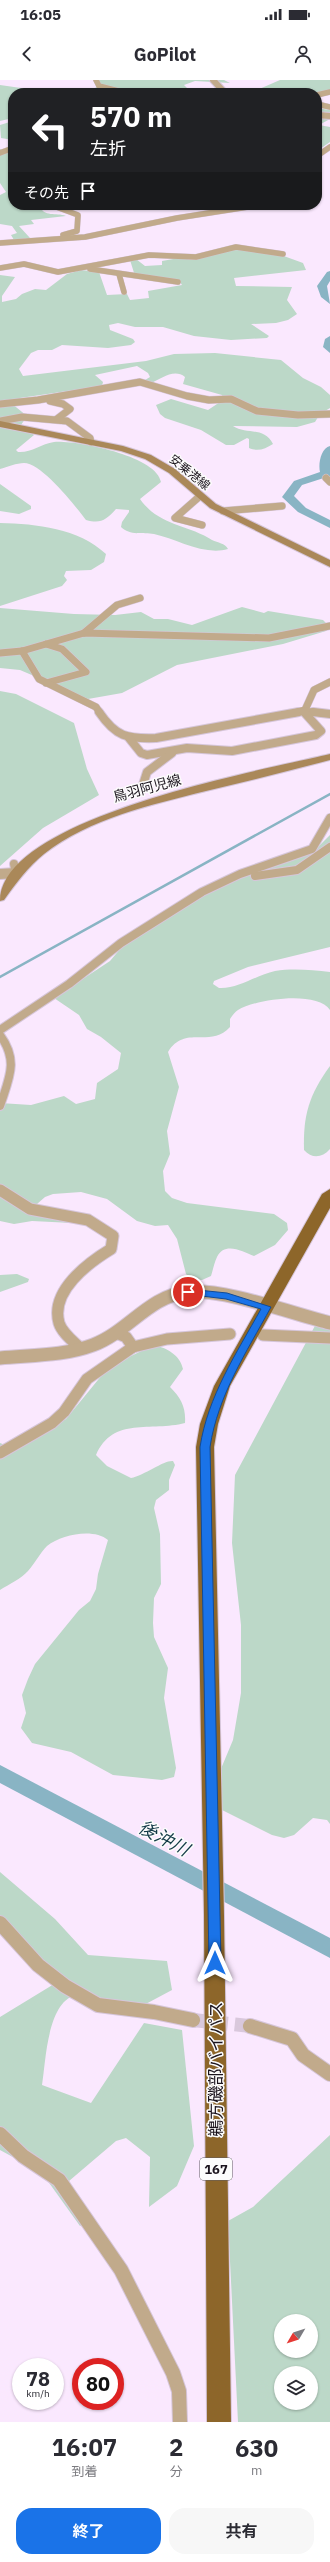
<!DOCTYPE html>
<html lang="ja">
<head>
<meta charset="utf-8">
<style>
  body { margin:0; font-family:"IBM Plex Sans","Noto Sans JP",sans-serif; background:#f7f7f7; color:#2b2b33; height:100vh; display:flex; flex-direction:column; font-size:15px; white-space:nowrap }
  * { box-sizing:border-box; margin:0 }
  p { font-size:13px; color:#7c7c81 }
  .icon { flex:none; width:22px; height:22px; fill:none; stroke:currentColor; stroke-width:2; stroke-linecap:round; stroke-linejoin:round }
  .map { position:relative; height:2342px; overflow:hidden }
  .side { display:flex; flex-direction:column; background:#fff; flex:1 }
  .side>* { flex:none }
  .top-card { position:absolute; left:8px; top:8px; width:314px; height:122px; border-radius:16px; box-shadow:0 1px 3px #0004; background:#202124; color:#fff; overflow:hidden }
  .needle { width:26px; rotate:231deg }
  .buttons { position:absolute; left:274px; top:2234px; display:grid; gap:8px }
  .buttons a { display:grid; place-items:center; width:44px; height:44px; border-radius:50%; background:#fff; box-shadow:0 1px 3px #0004; font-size:20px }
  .speed { position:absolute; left:12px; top:2278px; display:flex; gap:8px; font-size:20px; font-weight:700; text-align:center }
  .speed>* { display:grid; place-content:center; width:52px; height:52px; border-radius:50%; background:#fff; box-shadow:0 1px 3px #0004; line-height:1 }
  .speed small { font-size:10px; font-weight:400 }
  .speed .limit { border:6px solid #d22; background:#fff; color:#111 }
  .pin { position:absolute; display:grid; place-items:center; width:34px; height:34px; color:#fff; margin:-17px; border:2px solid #fff; border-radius:50%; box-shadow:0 1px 4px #0007 }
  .me { position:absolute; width:44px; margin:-22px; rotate:0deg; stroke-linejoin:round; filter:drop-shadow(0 0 3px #0008) }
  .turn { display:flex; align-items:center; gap:14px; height:84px; padding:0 16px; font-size:18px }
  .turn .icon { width:52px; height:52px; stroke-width:2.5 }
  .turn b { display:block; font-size:28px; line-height:34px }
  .then { display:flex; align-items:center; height:38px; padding:0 16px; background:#0003; gap:8px; font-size:15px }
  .eta { display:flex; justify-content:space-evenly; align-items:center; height:68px; text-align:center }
  .eta b { font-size:24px; font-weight:700; line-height:28px }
  .cta { display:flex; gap:8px; margin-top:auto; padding:8px 16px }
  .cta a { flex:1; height:46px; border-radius:16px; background:#1a73e8; color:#fff; font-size:16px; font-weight:700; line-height:46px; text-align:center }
  .cta a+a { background:#f7f7f7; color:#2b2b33 }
  .status { display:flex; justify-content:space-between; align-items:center; height:28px; padding:0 20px; background:#fff; direction:ltr }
  .status svg { height:11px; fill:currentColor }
  header { display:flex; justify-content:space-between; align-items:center; height:52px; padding:0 16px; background:#fff; font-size:18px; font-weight:700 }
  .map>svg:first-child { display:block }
  .green { fill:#bcd8c8; fill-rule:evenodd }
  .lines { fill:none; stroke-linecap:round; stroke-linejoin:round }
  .stream { stroke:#89b4c4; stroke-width:2.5 }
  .river { fill:#89b4c4; fill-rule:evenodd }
  .minor-tunnel { stroke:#d9c8dc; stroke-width:14; stroke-dasharray:14 7; stroke-linecap:butt }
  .minor-far4-casing { stroke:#d6c6da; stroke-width:6 }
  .minor-far3-casing { stroke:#d6c6da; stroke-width:8 }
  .minor-far2-casing { stroke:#d6c6da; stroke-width:10 }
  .minor-far1-casing { stroke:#d6c6da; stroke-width:13 }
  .minor-casing { stroke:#d6c6da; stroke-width:16 }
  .tertiary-far2-casing { stroke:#d6c6da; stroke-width:8 }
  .tertiary-far1-casing { stroke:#d6c6da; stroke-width:12 }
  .tertiary-casing { stroke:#d6c6da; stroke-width:15 }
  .secondary-casing { stroke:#d6c6da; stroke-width:2 }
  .trunk-casing { stroke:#d6c6da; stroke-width:2 }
  .minor-far4 { stroke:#c1aa8b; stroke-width:5.5 }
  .minor-far3 { stroke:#c1aa8b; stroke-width:7 }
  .minor-far2 { stroke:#c1aa8b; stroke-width:8 }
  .minor-far1 { stroke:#c1aa8b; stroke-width:11 }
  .minor { stroke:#c1aa8b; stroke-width:14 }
  .tertiary-far2 { stroke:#c1aa8b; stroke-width:6 }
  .tertiary-far1 { stroke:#c1aa8b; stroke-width:10 }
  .tertiary { stroke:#c1aa8b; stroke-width:13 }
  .secondary { fill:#aa8859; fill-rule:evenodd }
  .trunk { fill:#8d662a; fill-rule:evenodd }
  .route { fill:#1a73e8; stroke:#114b97 }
  .labels { text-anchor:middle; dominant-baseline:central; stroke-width:3; stroke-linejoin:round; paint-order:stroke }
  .far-street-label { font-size:12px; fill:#1b141d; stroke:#fcfcfc }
  .shield { fill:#fcfcfc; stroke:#5e5a60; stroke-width:1 }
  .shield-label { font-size:13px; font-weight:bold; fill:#1b141d }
  .street-label { font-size:14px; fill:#1b141d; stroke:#fcfcfc }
  .near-street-label { font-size:17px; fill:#1b141d; stroke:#fcfcfc }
  .near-water-label { font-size:18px; font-style:italic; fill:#143b48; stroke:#fcfcfc }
</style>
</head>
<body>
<div class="status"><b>16:05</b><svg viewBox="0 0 49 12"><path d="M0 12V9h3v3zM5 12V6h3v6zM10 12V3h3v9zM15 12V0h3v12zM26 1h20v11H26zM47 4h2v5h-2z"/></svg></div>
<header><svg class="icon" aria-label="back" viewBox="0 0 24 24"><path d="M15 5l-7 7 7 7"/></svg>GoPilot<svg class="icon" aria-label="person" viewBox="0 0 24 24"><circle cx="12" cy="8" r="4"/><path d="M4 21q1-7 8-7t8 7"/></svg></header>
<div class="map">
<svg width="330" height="2342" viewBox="0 0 330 2342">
  <rect width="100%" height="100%" fill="#fae8fe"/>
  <g class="green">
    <polygon points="98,0 224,0 230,3 195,1 184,5 192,13 109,13 95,10"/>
    <polygon points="280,0 330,0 330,10 316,13 257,13 257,10"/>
    <polygon points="0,5 42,11 13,13 13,38 0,41"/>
    <polygon points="317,28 330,30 330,39 319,45 330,47 330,62 317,71"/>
    <polygon points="13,41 13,60 1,58 0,45"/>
    <path d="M 0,69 L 13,69 L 13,125 L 39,125 C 44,138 56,132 66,136 L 31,140 L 34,144 L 19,146 L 30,158 L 14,160 L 11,155 L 17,153 L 12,146 L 0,144 L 0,115 L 6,112 L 0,103 Z"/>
    <path d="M 237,167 L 281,175 L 303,183 L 306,190 L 234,198 L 236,206 L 292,207 L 287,220 L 297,234 L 288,240 L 276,243 L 251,244 L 269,256 L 267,258 L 231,260 L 194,256 L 163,247 L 135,247 L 118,243 L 109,245 L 110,250 L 133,259 L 135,262 L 131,265 L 108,268 L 62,265 L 52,270 L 38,270 L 31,273 L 19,289 L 23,296 L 146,281 L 174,274 L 215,273 L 281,280 L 303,298 L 321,307 L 330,315 L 330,328 L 320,334 L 315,342 L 297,347 L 233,346 C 246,355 264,346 273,364 C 265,369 258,372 249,368 L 249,359 L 247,358 L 234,365 L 226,365 L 201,350 L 165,338 L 160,334 L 156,325 L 171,319 L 208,330 L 223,320 L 222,315 L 183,304 L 185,297 C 174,288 161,299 151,303 L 145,300 L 150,297 L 148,293 L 137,286 L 95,295 L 103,302 L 102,306 L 20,318 L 11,323 L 27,336 L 21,345 L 34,355 L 16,370 L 18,372 C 31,373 41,364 54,362 C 76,360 157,376 161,402 L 140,419 C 159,446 187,444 212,460 C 218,463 225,463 228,469 C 204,476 177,459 154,454 C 143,452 130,456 121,447 L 122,442 L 129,432 L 129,430 L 116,429 C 106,440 101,444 86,440 C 76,427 42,383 24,383 C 17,383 7,387 0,389 L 0,195 L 15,197 L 2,216 L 2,222 L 16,219 L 22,214 L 35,209 L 46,210 L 67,194 L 81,190 L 99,192 L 107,215 L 127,214 L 130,220 L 149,218 L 148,211 L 182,205 L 180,202 L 135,196 L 130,180 L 136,179 L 145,186 L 162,185 L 162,181 L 179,178 L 195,180 Z"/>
    <polygon points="0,404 31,426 31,429 19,434 0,431"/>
    <path d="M 0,443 C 37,444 78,448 106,474 L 104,482 L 91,490 L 66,491 L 64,496 L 67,500 L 62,506 L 0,526 Z"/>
    <polygon points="242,527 264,533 268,531 323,540 330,547 326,551 283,564 177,585 122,613 88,619 20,590 0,588 0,528 74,534 115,535 141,532 154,539 168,539 192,545"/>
    <polygon points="0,611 16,614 74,643 87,689 99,715 43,748 0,786"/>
    <path d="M 330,755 L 330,867 L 248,887 L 214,901 L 213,904 L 219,908 C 239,909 256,895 275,891 C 293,888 312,890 330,892 L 330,930 C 317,910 256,919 238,930 C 235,932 232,936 230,939 L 230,947 C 210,969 185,944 168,972 L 179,1007 L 167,1051 L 170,1074 L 163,1091 L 165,1111 L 172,1118 L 187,1123 L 274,1134 L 287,1143 L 288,1150 L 275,1165 L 254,1176 C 243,1172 225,1161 217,1177 C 214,1183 213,1190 211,1196 L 202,1200 L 191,1199 L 186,1194 L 177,1159 L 168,1145 L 155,1146 L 137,1141 L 107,1119 L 81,1112 L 53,1114 L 45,1117 L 37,1124 L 39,1127 L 72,1143 L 32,1141 L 14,1144 L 0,1141 L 0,1023 L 31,1025 L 64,1016 L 76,1024 L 95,1019 L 97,1003 L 118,989 L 121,973 L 101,957 L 87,949 L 79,935 L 54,918 L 110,881 L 126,862 L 221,804 L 291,781 L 314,771 Z"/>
    <path d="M 330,986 L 330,1069 C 322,1078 312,1079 304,1070 C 303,1035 309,1015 330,986 Z"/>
    <polygon points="17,1194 29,1199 28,1202 0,1212 0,1195"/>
    <polygon points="330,1237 330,1744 327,1740 313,1738 294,1755 284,1758 272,1755 222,1730 210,1715 233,1660 241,1613 241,1545 232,1463 235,1395 317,1242"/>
    <path d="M 154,1265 C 167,1268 180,1275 183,1289 L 170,1307 C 181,1318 186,1327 185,1343 C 151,1352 113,1336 96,1375 L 107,1386 L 131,1398 C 145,1395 164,1380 173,1381 L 175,1385 L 169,1400 L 169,1410 L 156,1420 L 154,1428 L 160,1454 L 161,1504 L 154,1518 L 153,1543 L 154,1557 L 168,1588 L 164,1618 L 176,1688 L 174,1697 L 162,1700 L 113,1695 L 71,1672 L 32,1663 L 21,1648 L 26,1633 L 22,1615 L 28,1599 L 35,1584 L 79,1530 L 90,1521 L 96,1509 L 98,1494 L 108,1460 C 94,1448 62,1454 47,1466 C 40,1473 35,1483 28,1491 C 21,1499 9,1504 0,1510 L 0,1363 L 13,1368 L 66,1339 L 102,1295 L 131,1276 Z"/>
    <path d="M 0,1792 L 55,1839 L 88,1875 L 167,1881 L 172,1910 L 127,1934 L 75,1915 C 47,1924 46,1980 42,2005 L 91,2023 L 144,1943 L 182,1950 L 194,2066 L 177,2106 L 149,2127 L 150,2077 L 126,2058 L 116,2061 L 69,2101 L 90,2140 L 80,2146 L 42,2093 L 0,2070 L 0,1937 L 59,1901 L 0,1839 Z"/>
    <path d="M 330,2055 L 330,2342 L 238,2342 L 228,2141 L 253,2127 ZM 281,2241 L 311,2241 L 311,2271 L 281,2271 ZM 281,2293 L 311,2293 L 311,2323 L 281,2323 Z"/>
  </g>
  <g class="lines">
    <polyline class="stream" points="0,897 330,714"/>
    <g class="river">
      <polygon points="330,191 330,201 327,206 330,224 321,217 317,206 327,192"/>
      <polygon points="330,256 330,273 323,267 325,259"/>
      <path d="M 330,366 L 330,396 L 302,405 L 294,416 L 306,428 L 330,440 L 330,448 L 298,432 L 282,417 L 294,401 L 320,392 C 318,384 321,368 330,366 Z"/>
      <polygon points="0,1685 330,1858 330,1878 0,1703"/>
    </g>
    <polyline class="minor-tunnel" points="193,1940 250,1946"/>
    <defs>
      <g id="minor-far4">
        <polyline points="96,0 99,6 126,13"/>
        <polyline points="317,15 330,12"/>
        <polyline points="317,24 330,27"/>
        <polyline points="0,73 13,68"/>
        <polyline points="317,76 330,67"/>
        <polyline points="51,125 78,135 77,151 63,155"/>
        <polyline points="0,163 85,157 177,138 260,125"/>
        <polyline points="0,188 24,184 58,192 149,175 196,177 236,167 283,174"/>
        <polyline points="90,189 178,202"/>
        <polyline points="119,194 124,212"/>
      </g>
      <g id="minor-far3">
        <polyline points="50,321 63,324 70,329 57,339"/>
        <polyline points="0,324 38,320 140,302 187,316 209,320 231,319 257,331 298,335 330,334"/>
        <polyline points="0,341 22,337 67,341 90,358 91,362"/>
        <polyline points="326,398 330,402"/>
        <polyline points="200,416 175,438 202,445"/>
        <polyline points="223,431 282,426"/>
        <polyline points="84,553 117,525 140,518"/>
        <polyline points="46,564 62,569 86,592 46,603"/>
        <polyline points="22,571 39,599 96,627 100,633"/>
        <polyline points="0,573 22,571 84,553 269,558 330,546"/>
        <polyline points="294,633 305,630 314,610 330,602"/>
        <polyline points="305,633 303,631 322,633"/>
      </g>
      <g id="minor-far2">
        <path d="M 99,632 C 116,657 127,659 156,658 L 299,632"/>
        <polyline points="313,632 330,634"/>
        <polyline points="129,658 141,673 147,675 187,668 232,671 316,655 321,651 304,632"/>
        <polyline points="141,711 147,692 172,673"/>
        <polyline points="14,784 16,793"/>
        <polyline points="255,796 297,790 330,767"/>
        <polyline points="0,950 69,904 121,863 202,812 240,794 312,769 330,738"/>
        <path d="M 0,955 C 19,981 9,998 0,1026"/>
      </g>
      <g id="minor-far1">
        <path d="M 0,1110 L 30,1129 L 88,1140 L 113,1156 L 111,1169 C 88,1183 50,1211 59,1243 C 62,1253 74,1262 81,1269"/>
        <polyline points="116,1253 126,1257 133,1267"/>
        <polyline points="263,1255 330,1258"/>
        <polyline points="0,1373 52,1343 64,1332 87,1299 133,1267 167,1259 230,1254"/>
      </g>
      <g id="minor">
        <polyline points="0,1843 38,1885 65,1906 98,1925 154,1932 193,1940"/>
        <polyline points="250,1946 292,1959 303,1975 330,1994"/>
        <polyline points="0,2054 23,2076 59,2100 121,2190 173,2293 179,2311 180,2342"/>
      </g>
      <g id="tertiary-far2">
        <polyline points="213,0 225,13"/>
        <polyline points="317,35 330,36"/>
      </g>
      <polyline id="tertiary-far1" points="0,794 16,793"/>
      <path id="tertiary" d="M 0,1278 C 31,1275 64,1276 93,1265 C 128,1252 149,1216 187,1212 C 222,1208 294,1234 330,1243"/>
      <g id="secondary">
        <polygon points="0,341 123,366 151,375 175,389 216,424 330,480 330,487 210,428 169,393 145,379 121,371 0,347"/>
        <path d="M 330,674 L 330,680 C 289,691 248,701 206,711 C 151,725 90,738 44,774 C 28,787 16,803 4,820 L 0,821 C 0,737 264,690 330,674 Z"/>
      </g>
      <polygon id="trunk" points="330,1109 330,1128 230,1306 218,1344 214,1367 224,1835 231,2342 207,2342 204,1835 196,1367 200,1344 214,1306 322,1114"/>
    </defs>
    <use href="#minor-far4" class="minor-far4-casing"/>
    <use href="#minor-far3" class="minor-far3-casing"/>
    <use href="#minor-far2" class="minor-far2-casing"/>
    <use href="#minor-far1" class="minor-far1-casing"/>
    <use href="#minor" class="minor-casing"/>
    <use href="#tertiary-far2" class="tertiary-far2-casing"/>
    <use href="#tertiary-far1" class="tertiary-far1-casing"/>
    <use href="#tertiary" class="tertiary-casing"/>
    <use href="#secondary" class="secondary-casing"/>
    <use href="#trunk" class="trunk-casing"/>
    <use href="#minor-far4" class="minor-far4"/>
    <use href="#minor-far3" class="minor-far3"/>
    <use href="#minor-far2" class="minor-far2"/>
    <use href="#minor-far1" class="minor-far1"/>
    <use href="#minor" class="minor"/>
    <use href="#tertiary-far2" class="tertiary-far2"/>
    <use href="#tertiary-far1" class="tertiary-far1"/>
    <use href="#tertiary" class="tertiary"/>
    <use href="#secondary" class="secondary"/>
    <use href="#trunk" class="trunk"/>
  </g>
  <path class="route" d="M 188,1209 L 227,1213 L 271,1227 C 246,1273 218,1315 210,1367 L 221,1883 L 215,1887 L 209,1883 L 200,1367 C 208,1316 236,1274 261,1229 L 226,1219 L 185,1214 L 183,1212 Z"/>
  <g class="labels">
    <g class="far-street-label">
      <text transform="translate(190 392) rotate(39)">安乗港線</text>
    </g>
    <rect class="shield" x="200" y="2078" width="32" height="22" rx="3"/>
    <g class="shield-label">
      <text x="216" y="2089">167</text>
    </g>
    <g class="street-label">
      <text transform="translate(147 708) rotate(-15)">鳥羽阿児線</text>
    </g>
    <g class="near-street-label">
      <text transform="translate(216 1989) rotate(-90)">鵜方磯部バイパス</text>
    </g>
    <g class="near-water-label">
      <text transform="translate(164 1758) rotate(28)">後沖川</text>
    </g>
  </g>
</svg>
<div class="buttons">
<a><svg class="needle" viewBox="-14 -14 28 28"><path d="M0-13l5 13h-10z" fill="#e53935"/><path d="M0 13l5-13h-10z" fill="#7c7c81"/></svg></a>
<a><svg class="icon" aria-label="layers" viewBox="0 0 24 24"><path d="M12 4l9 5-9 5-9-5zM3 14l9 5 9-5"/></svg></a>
</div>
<div class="speed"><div>78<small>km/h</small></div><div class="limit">80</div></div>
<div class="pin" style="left:188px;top:1212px;background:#d93025"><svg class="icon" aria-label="arrive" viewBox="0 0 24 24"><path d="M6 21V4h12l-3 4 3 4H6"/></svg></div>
<svg class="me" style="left:215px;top:1883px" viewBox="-20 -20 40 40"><path d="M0-17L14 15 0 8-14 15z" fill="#1a73e8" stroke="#fff" stroke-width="4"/></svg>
<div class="top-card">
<div class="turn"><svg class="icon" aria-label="left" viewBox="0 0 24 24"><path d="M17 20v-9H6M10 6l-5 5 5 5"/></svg><div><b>570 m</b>左折</div></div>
<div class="then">その先<svg class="icon" aria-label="arrive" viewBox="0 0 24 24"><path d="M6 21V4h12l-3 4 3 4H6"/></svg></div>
</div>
</div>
<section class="side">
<div class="eta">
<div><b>16:07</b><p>到着</p></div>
<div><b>2</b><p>分</p></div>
<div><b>630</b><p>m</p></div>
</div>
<div class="cta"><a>終了</a><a>共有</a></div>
</section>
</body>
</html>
